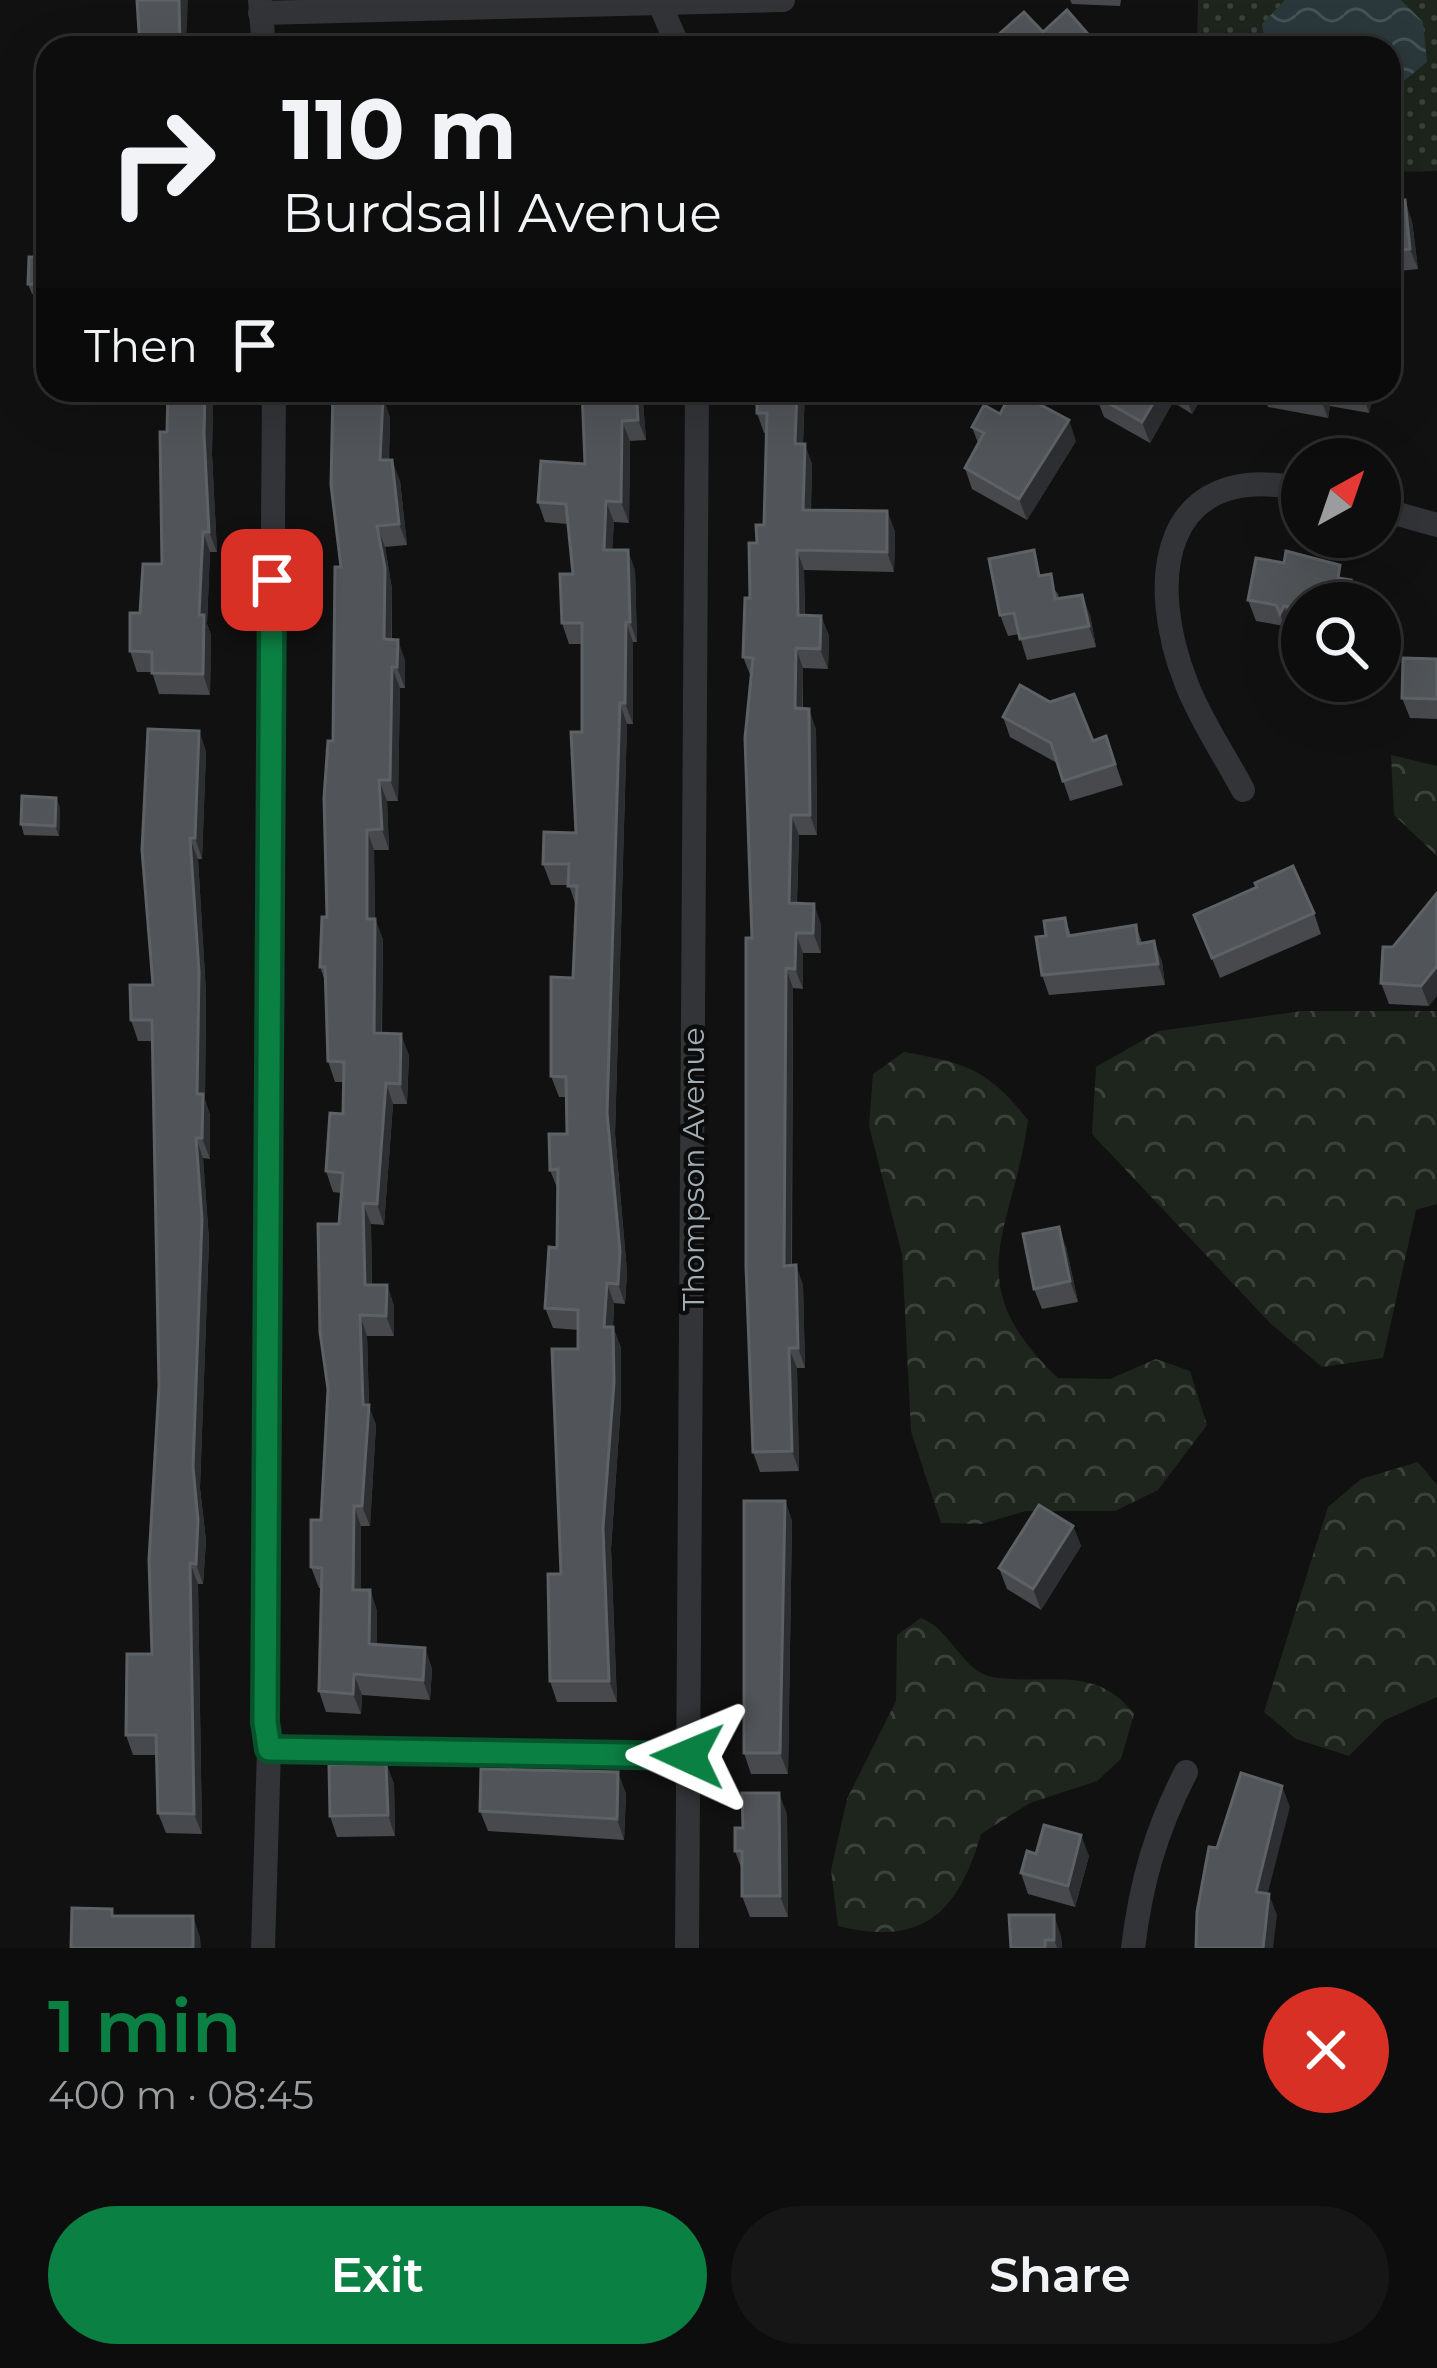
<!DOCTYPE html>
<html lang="en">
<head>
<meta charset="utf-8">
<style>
  body { margin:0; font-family:Montserrat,sans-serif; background:#161617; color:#f1f3f6; height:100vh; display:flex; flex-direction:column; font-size:45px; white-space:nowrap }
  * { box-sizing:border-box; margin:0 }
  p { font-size:39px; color:#9a9c9e }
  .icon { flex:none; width:66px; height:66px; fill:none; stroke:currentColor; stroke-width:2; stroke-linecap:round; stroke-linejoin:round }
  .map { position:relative; height:1948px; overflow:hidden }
  .details { display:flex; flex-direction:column; background:#0d0d0e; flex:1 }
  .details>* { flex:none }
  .hud { position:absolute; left:36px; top:36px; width:1365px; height:366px; border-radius:36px; box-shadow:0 12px 48px #0002,0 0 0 3px #2d2d2e; background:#0d0d0e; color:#f1f3f6; overflow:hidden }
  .needle { width:78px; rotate:40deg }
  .tools { position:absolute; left:1281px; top:438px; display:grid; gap:24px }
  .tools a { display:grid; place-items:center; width:120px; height:120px; border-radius:50%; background:#0d0d0e; box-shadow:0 12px 48px #0002,0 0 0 3px #2d2d2e; font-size:60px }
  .pin { position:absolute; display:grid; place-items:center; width:102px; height:102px; color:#fff; margin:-51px; border-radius:24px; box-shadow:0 6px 18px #0006 }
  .me { position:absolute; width:132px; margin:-66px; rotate:271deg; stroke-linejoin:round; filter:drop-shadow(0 0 9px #0008) }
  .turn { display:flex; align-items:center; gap:42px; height:252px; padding:0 48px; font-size:54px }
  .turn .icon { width:156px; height:156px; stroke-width:2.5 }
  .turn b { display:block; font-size:84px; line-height:102px }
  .then { display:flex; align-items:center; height:114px; padding:0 48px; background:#0003; gap:24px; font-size:45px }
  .round { display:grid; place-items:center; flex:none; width:126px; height:126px; border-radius:63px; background:#161617 }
  .summary { display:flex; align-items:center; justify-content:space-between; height:204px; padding:0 48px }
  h1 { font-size:72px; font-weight:600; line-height:90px; color:#0b8043 }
  .primary-button { display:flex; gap:24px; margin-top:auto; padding:24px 48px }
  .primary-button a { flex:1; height:138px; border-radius:72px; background:#0b8043; color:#fff; font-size:48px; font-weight:600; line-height:138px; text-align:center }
  .primary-button a+a { background:#161617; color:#f1f3f6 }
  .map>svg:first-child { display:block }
  .green { fill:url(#green-dots) }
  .forest { fill:url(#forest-crowns) }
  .water { fill:url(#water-waves) }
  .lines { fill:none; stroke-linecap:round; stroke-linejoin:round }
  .street { stroke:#323437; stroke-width:24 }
  .wall { fill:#47494d }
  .shaded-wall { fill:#2d2e31 }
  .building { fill:#515458; stroke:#5d6266; stroke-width:3 }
  .route-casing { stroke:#07532c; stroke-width:30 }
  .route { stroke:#0b8043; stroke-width:21 }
  .labels { text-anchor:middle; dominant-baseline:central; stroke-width:9; stroke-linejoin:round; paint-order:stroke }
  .street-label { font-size:30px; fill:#a2acb3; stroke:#0c0c0d }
</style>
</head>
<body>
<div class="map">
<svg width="1437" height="1948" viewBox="0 0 1437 1948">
  <defs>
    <pattern id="green-dots" width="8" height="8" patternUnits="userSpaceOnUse" patternTransform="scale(3)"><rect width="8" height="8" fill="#1e251d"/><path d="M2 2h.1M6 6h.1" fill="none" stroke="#3c423b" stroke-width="1.8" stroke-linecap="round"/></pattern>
    <pattern id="forest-crowns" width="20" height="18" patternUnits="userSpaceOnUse" patternTransform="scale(3)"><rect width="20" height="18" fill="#1e251d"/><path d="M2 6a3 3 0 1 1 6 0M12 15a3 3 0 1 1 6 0" fill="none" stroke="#3c423b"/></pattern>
    <pattern id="water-waves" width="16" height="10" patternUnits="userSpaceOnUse" patternTransform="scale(3)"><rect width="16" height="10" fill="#2b383b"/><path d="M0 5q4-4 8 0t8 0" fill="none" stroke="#475255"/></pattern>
  </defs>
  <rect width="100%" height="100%" fill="#111112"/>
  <polygon class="green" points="1198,0 1437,0 1437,171 1389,172 1389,48 1197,48"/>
  <g class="forest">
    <polygon points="1391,755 1437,766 1437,856 1394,815"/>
    <polygon points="1302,1011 1437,1011 1437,1204 1416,1210 1383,1358 1322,1367 1270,1323 1092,1134 1096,1067 1159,1031"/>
    <path d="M 904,1052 C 966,1063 988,1069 1028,1120 C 1013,1233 956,1282 1058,1378 L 1110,1379 L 1156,1359 L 1190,1371 L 1207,1425 L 1158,1490 L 1115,1511 L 1026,1511 L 981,1524 L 941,1523 L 911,1431 L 902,1254 L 869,1126 L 873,1074 Z"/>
    <polygon points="1418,1462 1437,1485 1437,1697 1385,1720 1349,1756 1296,1739 1264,1712 1328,1507 1361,1479"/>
    <path d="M 921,1618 C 951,1629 962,1672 993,1677 C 1046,1686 1096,1663 1134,1714 L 1121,1759 L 1097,1781 L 1030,1803 L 981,1834 C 959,1909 926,1948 838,1926 L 831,1870 L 847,1799 L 896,1701 L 897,1635 Z"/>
  </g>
  <polygon class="water" points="1285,0 1401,0 1423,22 1427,62 1389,93 1389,48 1266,48 1262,24"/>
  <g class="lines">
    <g class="street">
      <polyline points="260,0 264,48"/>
      <polyline points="658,0 679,48"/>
      <polyline points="260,13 783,0"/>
      <polyline points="1380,509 1437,525"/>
      <path d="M 1243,790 C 1225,756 1201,721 1187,685 C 1145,580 1161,459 1302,489"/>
      <polyline points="269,1749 688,1756"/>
      <polyline points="263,1948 269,1749 264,1722 274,390"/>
      <polyline points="687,1948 697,390"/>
      <path d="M 1133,1948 C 1141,1882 1156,1830 1186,1772"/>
    </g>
  </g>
  <g class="wall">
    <polygon points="1070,0 1121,0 1120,6 1072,4"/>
    <polygon points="1389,202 1412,221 1418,269 1389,272"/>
    <polygon points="48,257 48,295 32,294 28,284"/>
    <polygon points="168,390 213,390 212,455 217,552 210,552 207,624 211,635 210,695 159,694 152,672 137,672 130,651 140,613 162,564"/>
    <polygon points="379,390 379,397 383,397 390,418 389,460 400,481 407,545 385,547 392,589 392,640 405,660 405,688 400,688 398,801 387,801 389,850 374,850 375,919 383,940 382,1033 409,1055 407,1104 393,1104 384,1225 371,1224 372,1285 387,1285 394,1306 394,1336 367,1336 369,1407 376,1425 370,1526 361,1526 361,1590 370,1590 377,1611 377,1645 425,1648 432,1669 430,1700 362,1695 361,1714 326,1712 319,1691 322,1588 319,1588 311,1567 321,1520 341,1193 333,1192 326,1171 343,1114 343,1082 335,1082 328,1061 325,981 320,967 327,917 341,567"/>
    <polygon points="642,390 646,440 630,441 629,523 614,522 612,550 635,570 637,642 633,642 633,724 627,724 615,1134 627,1272 625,1304 614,1303 613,1327 621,1348 621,1403 611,1549 617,1702 557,1702 550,1681 561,1574 578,1330 553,1328 545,1308 557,1248 558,1190 550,1170 567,1134 567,1097 559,1097 551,1076 573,978 576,906 569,885 551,885 543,864 576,833 582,732 582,644 569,644 562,623 573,574 568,524 545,522 538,502 585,464"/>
    <polygon points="805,390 803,444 812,464 811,510 887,511 895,532 894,572 804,570 805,615 821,616 829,636 828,669 803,668 803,708 816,729 817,835 799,835 797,903 821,924 821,953 803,953 803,989 793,988 792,1265 803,1285 805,1368 797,1368 799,1471 760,1472 753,1452 751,677 743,657 757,543 764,525 767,433 764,433 757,413"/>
    <polygon points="1100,390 1206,390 1192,414 1173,402 1150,443 1104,417 1096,396"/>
    <polygon points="1262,390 1374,390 1369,413 1330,406 1328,418 1268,407"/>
    <polygon points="1000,414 1076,441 1027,520 972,489 965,468 978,443 972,427"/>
    <polygon points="1043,575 1058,594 1059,599 1090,615 1096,647 1027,660 1019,634 1008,636 1000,615"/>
    <polygon points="1345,579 1351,580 1359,601 1302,603 1302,629 1291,627 1288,634 1284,626 1256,621 1248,600"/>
    <polygon points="1437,659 1437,719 1410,718 1402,698"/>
    <polygon points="1003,717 1093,741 1106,736 1123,785 1070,801 1057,763 1010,737"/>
    <polygon points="199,731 206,752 202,859 198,859 206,993 205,1100 210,1115 210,1159 203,1158 209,1240 200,1488 206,1541 203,1584 198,1584 202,1834 166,1833 158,1813 157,1755 133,1755 126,1735 152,1654 159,1386 153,1041 138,1041 131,1020 153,985"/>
    <polygon points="56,798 60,808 59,836 24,835 21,824"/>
    <polygon points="1257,887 1314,913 1321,934 1220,978 1194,915"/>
    <polygon points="1437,893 1429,1006 1389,1004 1381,983 1393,947"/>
    <polygon points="1065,918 1071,935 1136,925 1142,943 1154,941 1162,962 1165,985 1049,995 1042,975 1046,936"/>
    <polygon points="1066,1247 1078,1302 1042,1309 1034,1289"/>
    <polygon points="785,1501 792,1521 788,1774 751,1774 744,1753"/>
    <polygon points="1073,1526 1081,1546 1041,1610 1007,1589 999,1568"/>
    <polygon points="386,1763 394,1784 395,1836 337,1837 330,1816"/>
    <polygon points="626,1793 624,1840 488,1831 480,1811"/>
    <polygon points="787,1814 788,1917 750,1917 742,1896 742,1870 735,1851 743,1828"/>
    <polygon points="1036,1854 1089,1856 1075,1907 1028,1894 1021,1873"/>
    <polygon points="1061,1936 1062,1948 1011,1948"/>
  </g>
  <g class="shaded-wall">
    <polygon points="179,0 188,0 186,48 180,48"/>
    <polygon points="1405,200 1412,221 1418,269 1410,249"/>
    <polygon points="205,390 213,390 212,455 217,552 209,532 204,434"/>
    <polygon points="371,390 379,390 378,418 370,397"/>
    <polygon points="636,390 642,390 646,440 638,420"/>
    <polygon points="797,390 805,390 802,464 795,444"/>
    <polygon points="1161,390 1169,390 1173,402 1150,443 1142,422"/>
    <polygon points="1186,390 1206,390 1192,414 1185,393"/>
    <polygon points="1322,390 1324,390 1330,406 1328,418 1320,397"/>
    <polygon points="1362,390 1374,390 1369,413 1362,393"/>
    <polygon points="383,397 390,418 388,481 380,460"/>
    <polygon points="1069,420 1076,441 1027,520 1019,499"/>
    <polygon points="622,421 630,441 629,523 621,502"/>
    <polygon points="805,444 812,464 810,530 803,510"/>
    <polygon points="392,460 400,481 407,545 399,524"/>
    <polygon points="606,501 614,522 611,571 604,550"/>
    <polygon points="887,511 895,532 894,572 887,552"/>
    <polygon points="377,526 385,547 392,589 391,660 384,639"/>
    <polygon points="203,532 210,552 207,624 211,635 210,695 203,674 199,615"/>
    <polygon points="628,550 635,570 637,642 630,622"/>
    <polygon points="797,550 804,570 805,635 798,615"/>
    <polygon points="1351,580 1359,601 1358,603 1347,603"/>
    <polygon points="1082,595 1090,615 1096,647 1089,626"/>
    <polygon points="1284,606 1291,627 1288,634 1280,614"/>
    <polygon points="821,616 829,636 828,669 820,649"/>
    <polygon points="626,622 633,642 633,724 625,703"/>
    <polygon points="398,640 405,660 405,688 397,667"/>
    <polygon points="796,648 803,668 802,728 795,708"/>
    <polygon points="392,667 400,688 398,801 390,780"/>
    <polygon points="620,703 627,724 615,1134 627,1272 625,1304 618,1284 607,1113"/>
    <polygon points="809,709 816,729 817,835 810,815"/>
    <polygon points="199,731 206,752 202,859 195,838"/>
    <polygon points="379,780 387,801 389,850 382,829"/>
    <polygon points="56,798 60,808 59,836 55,826"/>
    <polygon points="791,815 799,835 796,923 789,903"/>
    <polygon points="367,830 374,850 375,939 367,919"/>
    <polygon points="190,838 198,859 206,993 205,1100 210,1115 210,1159 202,1138 197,1094"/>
    <polygon points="814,904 821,924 821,953 813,933"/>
    <polygon points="375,919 383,940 381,1054 374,1033"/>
    <polygon points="796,933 803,953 803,989 795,969"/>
    <polygon points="1154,941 1162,962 1165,985 1158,964"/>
    <polygon points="1437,966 1437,996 1429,1006 1421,986"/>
    <polygon points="786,968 793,988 791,1286 784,1266"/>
    <polygon points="401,1034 409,1055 407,1104 400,1084"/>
    <polygon points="386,1083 393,1104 384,1225 377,1204"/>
    <polygon points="196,1138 203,1158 209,1240 200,1488 206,1541 203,1584 196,1564 193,1467"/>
    <polygon points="363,1203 371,1224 372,1306 365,1285"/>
    <polygon points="1059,1227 1066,1247 1078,1302 1070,1281"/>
    <polygon points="796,1265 803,1285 805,1368 798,1348"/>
    <polygon points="607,1283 614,1303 612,1348 604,1327"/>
    <polygon points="387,1285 394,1306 394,1336 386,1316"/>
    <polygon points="360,1315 367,1336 369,1407 376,1425 370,1526 362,1506 363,1405"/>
    <polygon points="613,1327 621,1348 621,1403 611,1549 617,1702 609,1681 603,1528"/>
    <polygon points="789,1348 797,1368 799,1471 792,1451"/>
    <polygon points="785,1501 792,1521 788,1774 780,1753"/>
    <polygon points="354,1506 361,1526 361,1611 353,1590"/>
    <polygon points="1073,1526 1081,1546 1041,1610 1033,1589"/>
    <polygon points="190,1563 198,1584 202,1834 194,1814"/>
    <polygon points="370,1590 377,1611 377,1665 369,1644"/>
    <polygon points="425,1648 432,1669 430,1700 423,1680"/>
    <polygon points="354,1674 362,1695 361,1714 353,1694"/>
    <polygon points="386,1763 394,1784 395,1836 388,1815"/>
    <polygon points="618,1772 626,1793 624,1840 617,1819"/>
    <polygon points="1282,1786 1290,1807 1263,1912 1256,1892"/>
    <polygon points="779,1793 787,1814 788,1917 780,1896"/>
    <polygon points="1081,1835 1089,1856 1075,1907 1068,1886"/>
    <polygon points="1269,1894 1277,1915 1273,1948 1263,1948"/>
    <polygon points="1054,1915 1061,1936 1062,1948 1057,1948 1054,1940"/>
    <polygon points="193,1916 200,1937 201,1948 193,1948"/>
  </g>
  <g class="building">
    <polygon points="137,0 179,0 180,48 140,48"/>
    <polygon points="1067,10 1100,48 1010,48 998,35 1024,12 1043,32"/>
    <polygon points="1405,200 1410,249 1389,251 1389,202"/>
    <polygon points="29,257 48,257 48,285 28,284"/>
    <polygon points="168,390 205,390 204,434 209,532 203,532 199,615 204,615 203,674 152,673 152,652 130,651 130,613 140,613 143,564 162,564 160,432 167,432"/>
    <polygon points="333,390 371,390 370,397 383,397 380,460 392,460 399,524 377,526 385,568 384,639 398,640 397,667 392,667 390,780 379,780 382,829 367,830 367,919 375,919 374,1033 401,1034 400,1084 386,1083 377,1204 363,1203 365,1285 387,1285 386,1316 360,1315 363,1405 369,1405 362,1506 354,1506 353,1590 370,1590 369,1644 425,1648 423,1680 354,1674 353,1694 319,1691 322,1568 311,1567 311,1520 321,1520 328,1389 320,1332 318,1224 339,1224 343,1173 326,1171 330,1113 343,1114 344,1062 328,1061 325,967 320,967 322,917 327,917 324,798 328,741 333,741 335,567 341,567 331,485"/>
    <polygon points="582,390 636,390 638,420 622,421 621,502 606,501 604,550 628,550 630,622 626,622 625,703 620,703 607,1113 620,1251 618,1284 607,1283 604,1327 613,1327 614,1382 603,1528 609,1681 550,1681 548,1574 561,1574 552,1349 578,1349 578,1310 545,1308 549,1247 557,1248 558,1169 550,1170 549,1134 567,1134 566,1077 551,1076 551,977 573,978 577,886 568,886 569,864 543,864 544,832 576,833 571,732 582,732 582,623 562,623 560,574 573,574 566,504 538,502 541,461 585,464"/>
    <polygon points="757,390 797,390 795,444 805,444 803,510 887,511 887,552 797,550 798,615 821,616 820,649 796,648 795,708 809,709 810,815 791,815 789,903 814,904 813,933 796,933 795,969 786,968 784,1266 796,1265 798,1348 789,1348 792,1451 753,1452 746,1266 746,938 752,938 745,738 753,658 743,657 745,598 750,598 749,543 757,543 756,525 764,525 767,413 757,413"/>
    <polygon points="1013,390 1069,420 1019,499 965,468 984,433 972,427 984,405 1000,414"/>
    <polygon points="1100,390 1161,390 1142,422 1096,396"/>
    <polygon points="1282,390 1322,390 1320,397"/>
    <polygon points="1034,550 1039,576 1051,574 1055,599 1082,595 1089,626 1020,639 1014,613 1000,615 989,559"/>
    <polygon points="1286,551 1340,565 1338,578 1351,580 1347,603 1302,603 1302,610 1284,606 1280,614 1276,605 1248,600 1256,558 1284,563"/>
    <polygon points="1403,658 1437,659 1437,699 1402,698"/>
    <polygon points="1020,685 1050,702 1074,694 1093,741 1106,736 1115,764 1063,781 1051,743 1003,717"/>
    <polygon points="148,729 199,731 195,838 190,838 199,972 197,1094 203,1094 202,1138 196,1138 202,1219 193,1467 198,1520 196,1564 190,1563 194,1814 158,1813 156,1735 126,1735 127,1654 152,1654 149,1560 159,1386 152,1020 131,1020 130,985 153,985 142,850"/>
    <polygon points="22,796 56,798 55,826 21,824"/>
    <polygon points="1293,866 1314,913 1212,958 1194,915 1257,887 1255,883"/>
    <polygon points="1437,893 1437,966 1421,986 1381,983 1383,947 1393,947"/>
    <polygon points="1065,918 1068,936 1136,925 1138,944 1154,941 1158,964 1042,975 1036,937 1046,936 1044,921"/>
    <polygon points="1059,1227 1070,1281 1034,1289 1023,1234"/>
    <polygon points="744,1501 785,1501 780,1753 744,1753"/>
    <polygon points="1039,1505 1073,1526 1033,1589 999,1568"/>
    <polygon points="386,1763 388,1815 330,1816 329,1765"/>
    <polygon points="481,1769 618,1772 617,1819 480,1811"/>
    <polygon points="1241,1773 1282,1786 1256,1892 1269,1894 1263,1948 1196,1948 1197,1912 1209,1847 1217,1848"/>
    <polygon points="742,1793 779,1793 780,1896 742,1896 742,1851 735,1851 735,1828 743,1828"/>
    <polygon points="1044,1825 1081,1835 1068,1886 1021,1873 1027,1851 1036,1854"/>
    <polygon points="72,1908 112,1909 112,1916 193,1916 193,1948 71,1948"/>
    <polygon points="1009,1915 1054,1915 1054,1940 1045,1940 1045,1948 1011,1948"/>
  </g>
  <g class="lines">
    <defs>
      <polyline id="route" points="272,580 265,1722 269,1749 688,1756"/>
    </defs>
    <use href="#route" class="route-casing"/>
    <use href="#route" class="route"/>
  </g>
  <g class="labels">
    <g class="street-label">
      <text transform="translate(693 1169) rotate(-90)">Thompson Avenue</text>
    </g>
  </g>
</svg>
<div class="tools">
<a><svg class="needle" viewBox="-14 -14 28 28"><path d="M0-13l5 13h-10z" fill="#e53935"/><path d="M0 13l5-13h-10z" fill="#9a9c9e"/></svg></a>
<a><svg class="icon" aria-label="search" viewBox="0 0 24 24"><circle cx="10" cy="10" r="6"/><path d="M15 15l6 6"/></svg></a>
</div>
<div class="pin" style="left:272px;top:580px;background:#d93025"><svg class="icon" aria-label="arrive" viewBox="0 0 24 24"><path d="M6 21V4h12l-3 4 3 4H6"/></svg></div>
<svg class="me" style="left:688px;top:1756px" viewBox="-20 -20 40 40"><path d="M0-17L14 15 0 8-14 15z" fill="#0b8043" stroke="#fff" stroke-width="4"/></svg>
<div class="hud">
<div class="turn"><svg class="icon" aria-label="right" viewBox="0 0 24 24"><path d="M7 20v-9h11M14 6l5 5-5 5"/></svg><div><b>110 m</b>Burdsall Avenue</div></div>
<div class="then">Then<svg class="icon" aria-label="arrive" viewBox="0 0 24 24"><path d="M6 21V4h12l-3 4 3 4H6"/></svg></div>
</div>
</div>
<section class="details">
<div class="summary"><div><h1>1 min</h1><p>400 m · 08:45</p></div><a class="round" style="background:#d93025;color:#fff"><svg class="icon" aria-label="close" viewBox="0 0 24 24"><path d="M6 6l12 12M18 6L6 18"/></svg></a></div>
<div class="primary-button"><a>Exit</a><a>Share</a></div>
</section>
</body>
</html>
